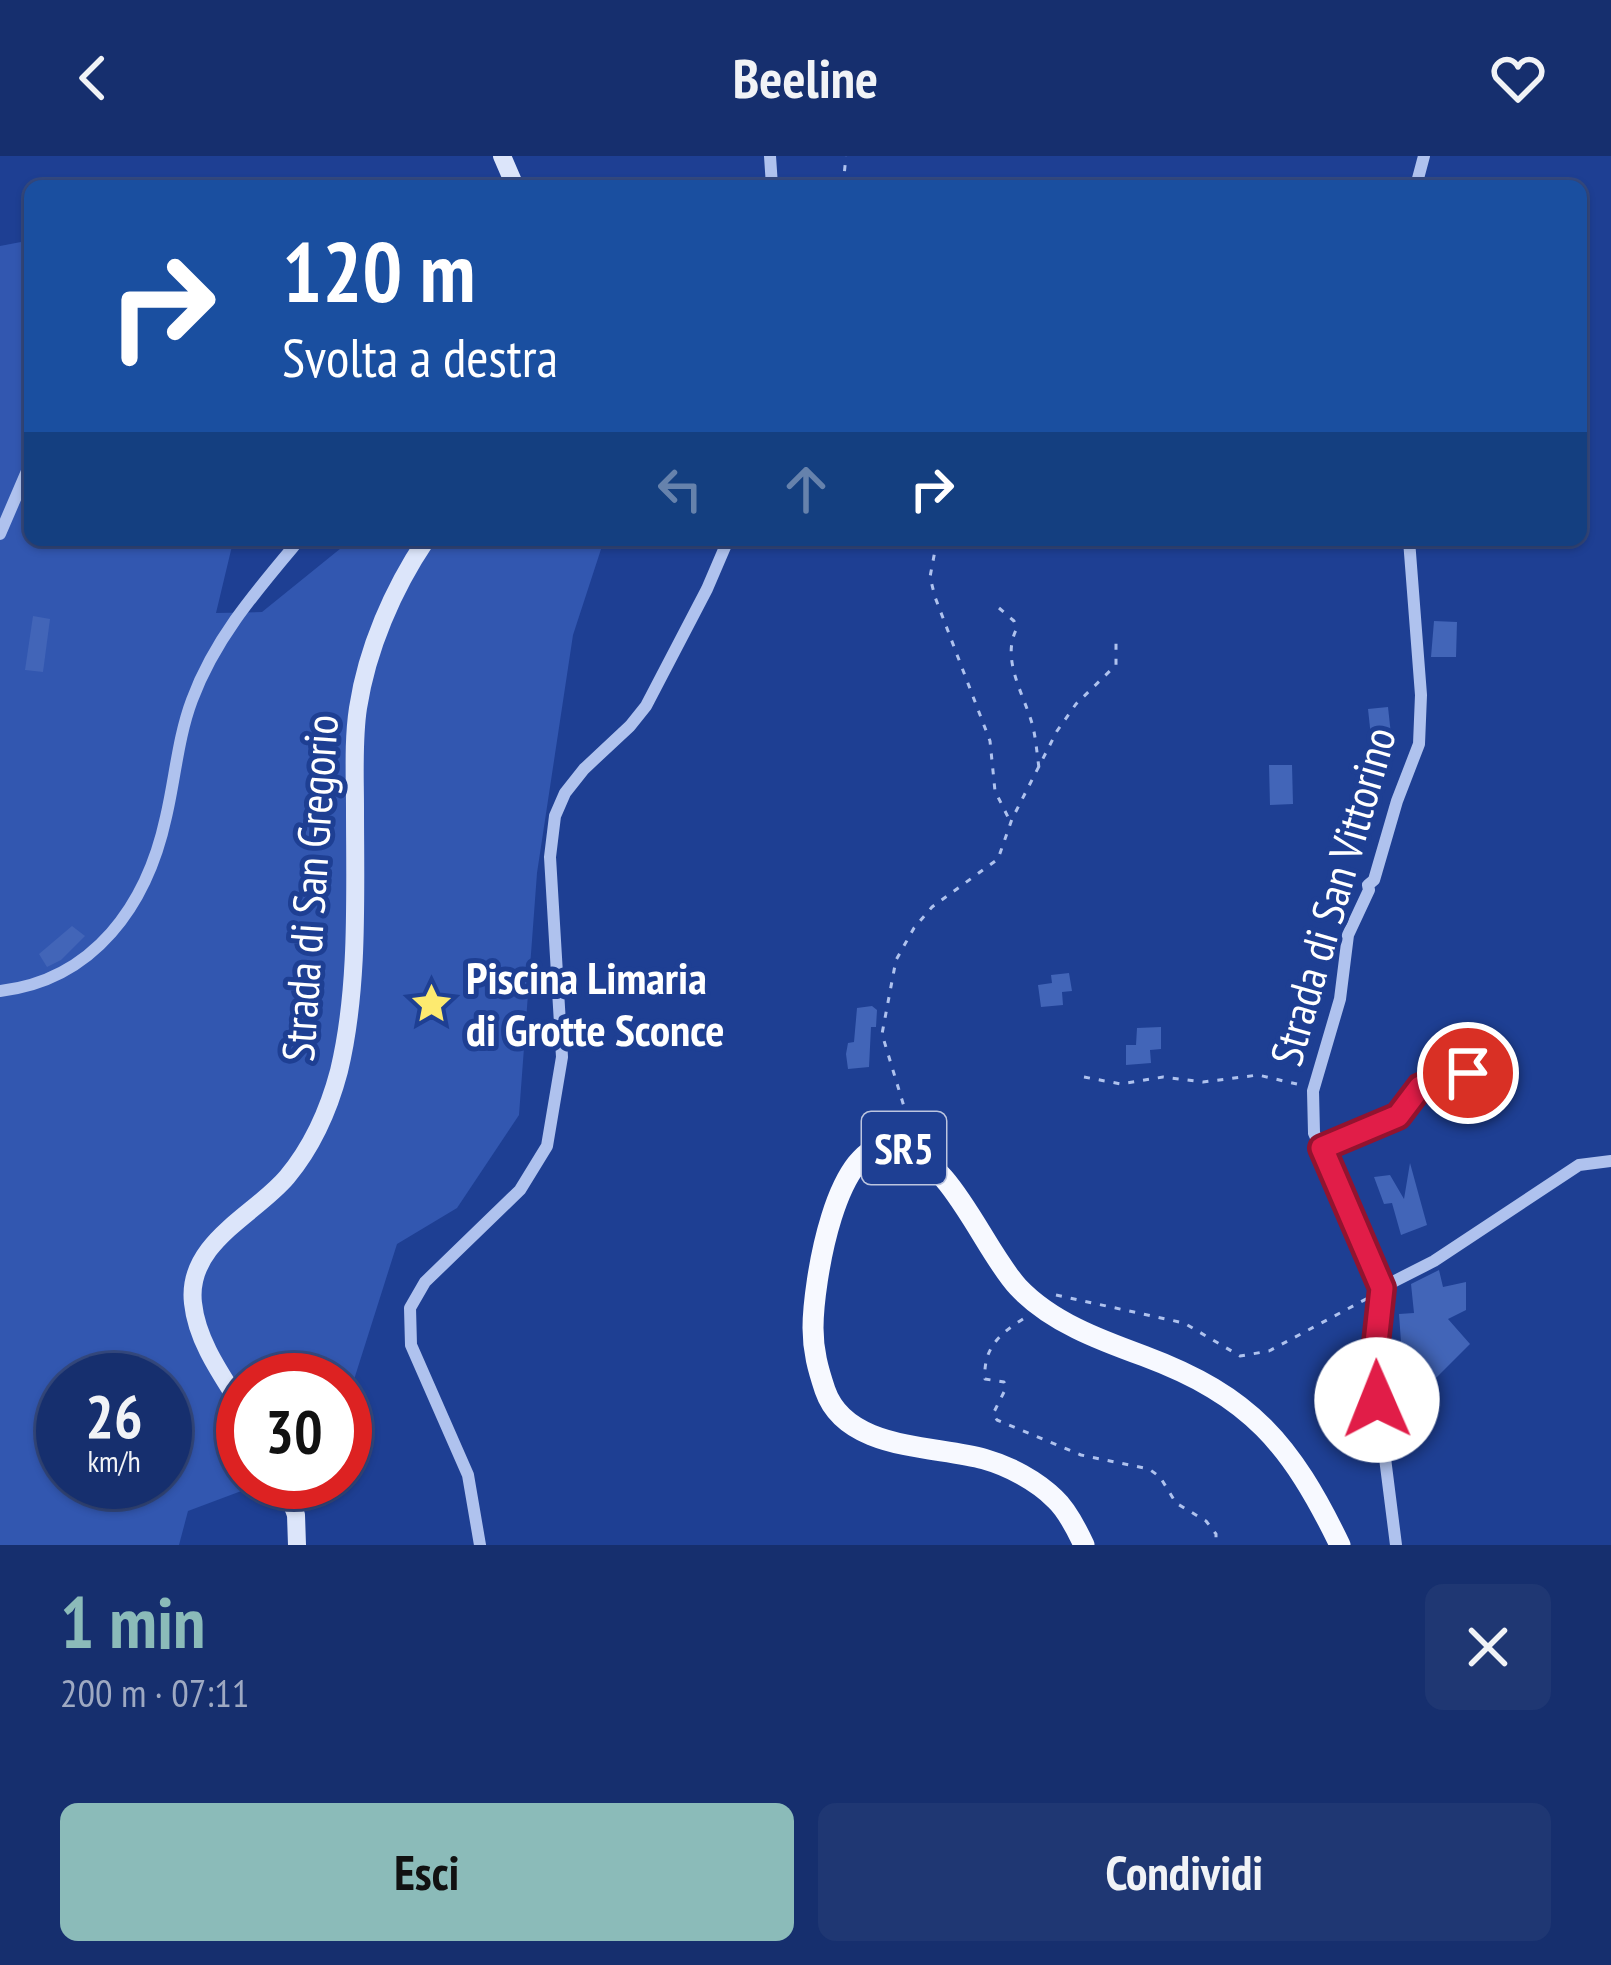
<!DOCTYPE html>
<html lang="it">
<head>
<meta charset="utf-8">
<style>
  body { margin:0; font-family:"PT Sans Narrow",sans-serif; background:#1f3773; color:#f1f3f6; height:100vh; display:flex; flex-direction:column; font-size:45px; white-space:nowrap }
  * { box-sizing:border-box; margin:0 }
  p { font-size:39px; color:#9ea9c2 }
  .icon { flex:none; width:66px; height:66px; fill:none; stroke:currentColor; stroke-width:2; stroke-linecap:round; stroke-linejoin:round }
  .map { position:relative; height:1389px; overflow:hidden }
  .side { display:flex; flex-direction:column; background:#162f6e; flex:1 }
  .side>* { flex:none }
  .banner { position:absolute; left:24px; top:24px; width:1563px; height:366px; border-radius:18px; box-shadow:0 3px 9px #0004,0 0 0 3px #354a81; background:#1a4fa0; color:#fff; overflow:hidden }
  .speed { position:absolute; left:36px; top:1197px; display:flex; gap:24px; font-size:60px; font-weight:700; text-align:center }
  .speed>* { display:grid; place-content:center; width:156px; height:156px; border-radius:50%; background:#162f6e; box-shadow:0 3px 9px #0004,0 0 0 3px #354a81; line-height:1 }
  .speed small { font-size:30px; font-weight:400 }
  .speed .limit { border:18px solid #d22; background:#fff; color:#111 }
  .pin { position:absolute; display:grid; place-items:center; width:102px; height:102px; color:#fff; margin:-51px; border:6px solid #fff; border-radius:50%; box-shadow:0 3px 12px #0007 }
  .me { position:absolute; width:132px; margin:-66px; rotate:359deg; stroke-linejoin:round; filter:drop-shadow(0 0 9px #0008) }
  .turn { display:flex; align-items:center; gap:42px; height:252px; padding:0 60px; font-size:54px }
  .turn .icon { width:156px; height:156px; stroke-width:2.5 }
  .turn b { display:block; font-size:84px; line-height:102px }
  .lanes { display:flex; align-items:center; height:114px; padding:0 60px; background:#0003; justify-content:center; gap:60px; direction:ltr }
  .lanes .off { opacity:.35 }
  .round { display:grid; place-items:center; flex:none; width:126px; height:126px; border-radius:18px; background:#1f3773 }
  .head { display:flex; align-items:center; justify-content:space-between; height:204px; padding:0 60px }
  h1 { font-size:72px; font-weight:700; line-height:90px; color:#8bbbb9 }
  .action { display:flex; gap:24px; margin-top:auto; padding:24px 60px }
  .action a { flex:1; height:138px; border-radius:18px; background:#8bbbb9; color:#111; font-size:48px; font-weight:700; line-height:138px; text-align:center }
  .action a+a { background:#1f3773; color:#f1f3f6 }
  header { display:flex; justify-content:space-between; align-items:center; height:156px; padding:0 60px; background:#162f6e; font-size:54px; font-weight:700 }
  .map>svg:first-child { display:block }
  .green { fill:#3257b0; fill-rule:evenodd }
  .building { fill:#4265b8 }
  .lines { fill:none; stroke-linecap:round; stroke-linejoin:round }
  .path { stroke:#afc2ee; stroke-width:3; stroke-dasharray:6 9; stroke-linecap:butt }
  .lane { stroke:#afc2ee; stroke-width:6 }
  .street { stroke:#afc2ee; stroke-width:12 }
  .secondary { stroke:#dce5fa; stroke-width:18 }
  .primary { stroke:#f7f9ff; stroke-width:21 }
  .route-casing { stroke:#92132f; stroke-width:30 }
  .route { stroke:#e11d48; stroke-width:21 }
  .labels { text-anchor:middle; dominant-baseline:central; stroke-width:10; stroke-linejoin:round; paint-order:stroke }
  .shield { fill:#1e3f93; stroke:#bcc5df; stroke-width:3 }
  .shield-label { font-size:42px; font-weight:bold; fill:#fff }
  .street-label { font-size:45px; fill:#fff; stroke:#1e3f93 }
  .poi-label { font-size:45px; font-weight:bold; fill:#fff; stroke:#1e3f93; text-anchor:start }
</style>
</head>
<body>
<header><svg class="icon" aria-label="back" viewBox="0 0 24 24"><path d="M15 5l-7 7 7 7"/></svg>Beeline<svg class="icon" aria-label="heart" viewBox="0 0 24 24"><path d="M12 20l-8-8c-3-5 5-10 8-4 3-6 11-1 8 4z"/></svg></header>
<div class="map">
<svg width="1611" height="1389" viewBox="0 0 1611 1389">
  <rect width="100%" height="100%" fill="#1e3f93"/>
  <path class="green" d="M 21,86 L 30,91 L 30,384 L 227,384 L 232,390 L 216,457 L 262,456 L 351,384 L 604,384 L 573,479 L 537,717 L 519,959 L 457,1052 L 397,1088 L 345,1252 L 345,1224 L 243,1224 L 243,1326 L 265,1326 L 188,1355 L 179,1389 L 0,1389 L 0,90 ZM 63,1224 L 165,1224 L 165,1326 L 63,1326 Z"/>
  <g class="building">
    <polygon points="33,460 50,463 43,516 25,514"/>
    <polygon points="1434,465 1457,466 1456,501 1431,501"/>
    <polygon points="1388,551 1392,588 1372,590 1368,553"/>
    <polygon points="1269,609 1292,609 1293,648 1270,649"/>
    <polygon points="72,770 85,780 61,804 47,811 39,798"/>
    <polygon points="1069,817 1072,835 1062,836 1063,849 1041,851 1038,829 1052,827 1051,819"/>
    <polygon points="872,850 877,854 876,871 871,871 869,911 848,913 846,898 848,887 854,886 857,852"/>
    <polygon points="1161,871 1161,893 1150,894 1151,907 1126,909 1126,889 1136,889 1137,872"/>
    <polygon points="1410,1007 1427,1069 1401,1079 1392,1047 1384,1048 1374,1021 1390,1019 1404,1043"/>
    <polygon points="1439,1114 1443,1131 1466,1126 1466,1154 1448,1163 1470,1188 1416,1242 1429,1244 1426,1269 1409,1266 1417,1223 1410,1223 1409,1206 1389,1213 1388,1190 1401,1186 1399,1158 1414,1157 1411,1128"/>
  </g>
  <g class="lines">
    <g class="path">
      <polyline points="843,30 846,0"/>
      <polyline points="937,384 930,421 935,441 990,585 995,635 1011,667"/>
      <path d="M 999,452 L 1014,465 L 1016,474 C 1001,505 1025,540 1033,571 C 1036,584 1037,598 1039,612"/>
      <polyline points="1084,921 1121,928 1163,921 1203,926 1258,919 1301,929"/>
      <polyline points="912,977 882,878 896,804 914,772 932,751 998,703 1012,663 1057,575 1076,548 1116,509 1116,479"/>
      <polyline points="1056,1139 1184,1167 1240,1200 1269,1195 1368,1142"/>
      <path d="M 1023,1163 C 999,1178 983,1193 985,1223 L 1004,1226 L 1005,1234 L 993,1258 L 997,1264 L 1081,1299 L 1149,1313 L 1160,1321 L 1176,1347 L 1206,1365 L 1216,1378 L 1216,1389"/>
    </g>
    <polyline class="lane" points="1322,992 1398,960 1420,931 1451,920 1483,917 1495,925 1512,928"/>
    <g class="street">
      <polyline points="770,0 772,30"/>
      <polyline points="1416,30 1424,0"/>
      <polyline points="0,378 30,308"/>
      <path d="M 0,835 C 94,824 147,749 166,661 C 175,623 178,581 192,544 C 215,482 257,434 299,384"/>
      <polyline points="1381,1132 1434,1105 1579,1009 1611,1005"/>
      <polyline points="480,1389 468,1319 411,1189 410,1152 425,1126 520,1034 547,990 562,901 550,701 555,660 565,637 584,613 630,570 646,550 707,433 728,384"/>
      <polyline points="1396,1389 1375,1223 1381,1132 1314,977 1313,935 1340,843 1348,779 1369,734 1368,729 1374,724 1397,645 1419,588 1421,539 1409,384"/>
    </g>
    <g class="secondary">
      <polyline points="502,0 515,30"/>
      <path d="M 243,1253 C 223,1221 197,1186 193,1147 C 186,1087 255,1059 287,1021 C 312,991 329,953 339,915 C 359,832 355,738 355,652 C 355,619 353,585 358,552 C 367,493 393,433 426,384"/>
      <polyline points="284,1326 296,1359 297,1389"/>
    </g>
    <path class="primary" d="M 1084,1389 C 1077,1374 1067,1354 1055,1343 C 1037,1325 1009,1310 984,1303 C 934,1289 846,1295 825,1234 C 818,1213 813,1195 813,1172 C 813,1130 835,979 895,990 C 951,1000 982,1092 1018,1131 C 1051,1166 1100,1184 1144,1200 C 1251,1240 1291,1288 1340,1389"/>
  </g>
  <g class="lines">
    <defs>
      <polyline id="route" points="1377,1244 1375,1196 1382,1132 1322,992 1398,960 1420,931 1468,917"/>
    </defs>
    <use href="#route" class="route-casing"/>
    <use href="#route" class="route"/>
  </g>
  <defs>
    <symbol id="sight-bare" viewBox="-9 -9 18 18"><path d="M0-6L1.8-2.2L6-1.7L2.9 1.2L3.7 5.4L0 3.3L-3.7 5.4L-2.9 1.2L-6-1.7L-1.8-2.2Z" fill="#fdea6f" stroke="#1e3f93" stroke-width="2.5" paint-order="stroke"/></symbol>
  </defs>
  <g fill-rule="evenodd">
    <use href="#sight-bare" x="402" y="818" width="59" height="59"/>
  </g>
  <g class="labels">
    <rect class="shield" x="862" y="956" width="84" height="72" rx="9"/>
    <g class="shield-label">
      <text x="904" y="992">SR5</text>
    </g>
    <g class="street-label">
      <text transform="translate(309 732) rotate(-86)">Strada di San Gregorio</text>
      <text transform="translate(1332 740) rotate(-74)">Strada di San Vittorino</text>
    </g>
    <g class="poi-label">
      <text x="466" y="821">Piscina Limaria<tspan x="466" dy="52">di Grotte Sconce</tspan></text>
    </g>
  </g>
</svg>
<div class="speed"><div>26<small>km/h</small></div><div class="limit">30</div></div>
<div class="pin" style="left:1468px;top:917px;background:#d93025"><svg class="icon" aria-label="arrive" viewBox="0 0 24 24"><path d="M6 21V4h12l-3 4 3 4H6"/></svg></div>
<svg class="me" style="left:1377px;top:1244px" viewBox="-20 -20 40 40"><circle r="19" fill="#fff"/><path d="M0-13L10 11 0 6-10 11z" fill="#e11d48"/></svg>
<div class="banner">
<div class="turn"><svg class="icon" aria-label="right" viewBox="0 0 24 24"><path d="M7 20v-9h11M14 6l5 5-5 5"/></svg><div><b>120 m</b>Svolta a destra</div></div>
<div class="lanes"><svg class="icon off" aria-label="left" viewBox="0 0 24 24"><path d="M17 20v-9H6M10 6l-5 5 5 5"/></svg><svg class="icon off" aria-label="ahead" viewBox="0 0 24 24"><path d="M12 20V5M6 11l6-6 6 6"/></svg><svg class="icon" aria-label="right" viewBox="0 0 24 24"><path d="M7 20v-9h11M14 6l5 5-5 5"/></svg></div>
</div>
</div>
<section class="side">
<div class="head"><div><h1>1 min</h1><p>200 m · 07:11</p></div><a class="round"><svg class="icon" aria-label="close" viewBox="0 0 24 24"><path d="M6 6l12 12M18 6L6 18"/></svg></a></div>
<div class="action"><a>Esci</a><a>Condividi</a></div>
</section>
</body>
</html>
